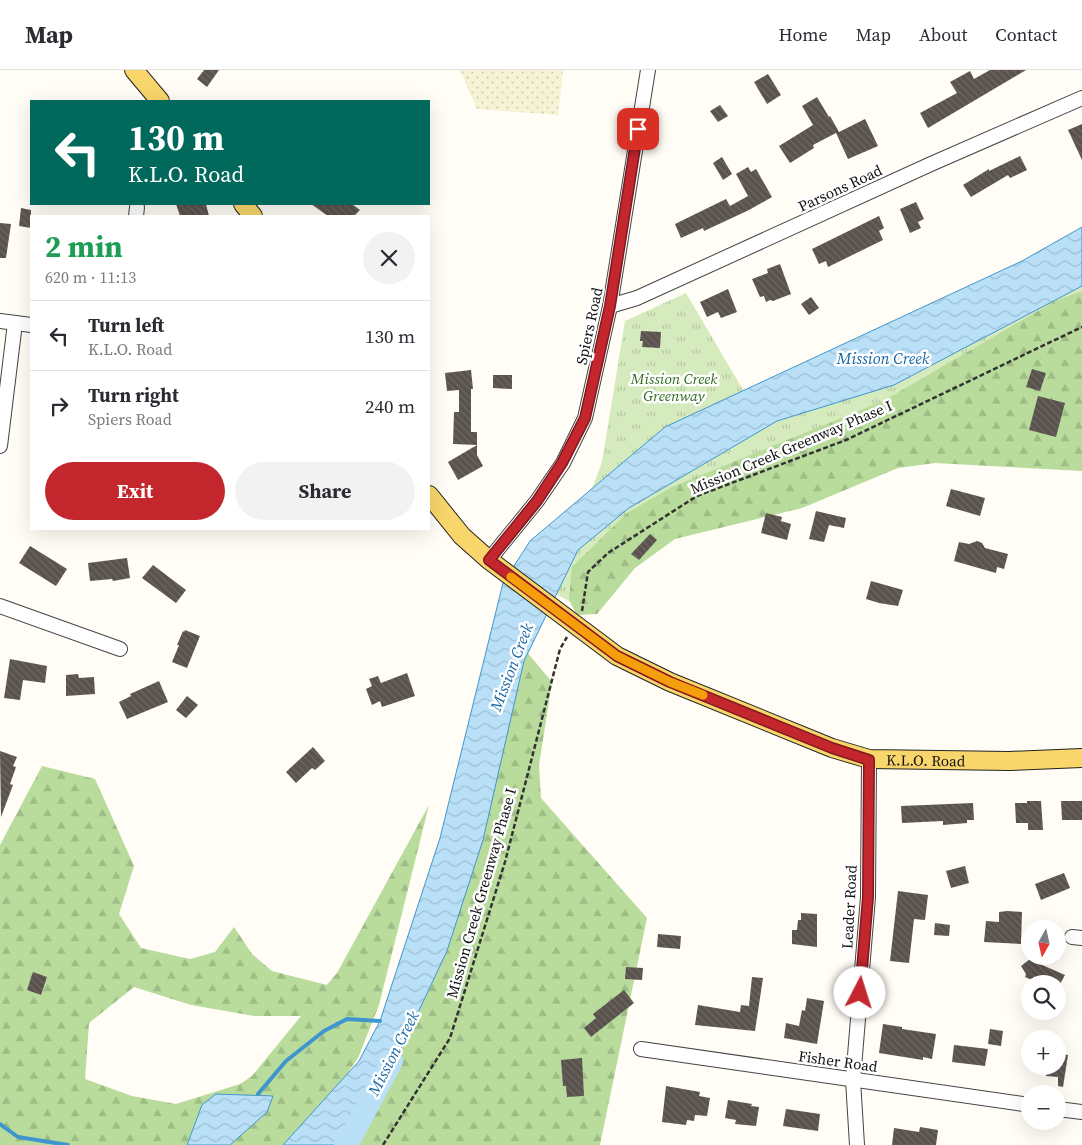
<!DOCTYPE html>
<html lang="en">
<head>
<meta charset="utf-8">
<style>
  body { margin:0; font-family:"Source Serif 4",serif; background:#f2f2f3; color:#2b2b33; height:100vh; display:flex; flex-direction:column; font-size:19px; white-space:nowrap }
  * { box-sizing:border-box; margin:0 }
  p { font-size:16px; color:#7c7c81 }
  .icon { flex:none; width:28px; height:28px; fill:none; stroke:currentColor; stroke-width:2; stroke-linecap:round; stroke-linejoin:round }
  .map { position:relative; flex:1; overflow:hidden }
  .details { position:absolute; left:30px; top:145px; width:400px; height:315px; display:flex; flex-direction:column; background:#fff; border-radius:0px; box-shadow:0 5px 20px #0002 }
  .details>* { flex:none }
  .guide { position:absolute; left:30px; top:30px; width:400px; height:105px; border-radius:0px; box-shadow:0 5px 20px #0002; background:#00695c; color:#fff; overflow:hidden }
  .needle { width:32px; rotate:188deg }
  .tools { position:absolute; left:1021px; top:850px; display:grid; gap:10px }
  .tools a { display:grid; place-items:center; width:45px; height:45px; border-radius:50%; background:#fff; box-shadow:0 5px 20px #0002; font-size:25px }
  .pin { position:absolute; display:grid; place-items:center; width:42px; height:42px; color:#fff; margin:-21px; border-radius:10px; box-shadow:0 2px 8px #0006 }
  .me { position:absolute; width:55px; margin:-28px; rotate:5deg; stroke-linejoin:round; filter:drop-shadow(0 0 4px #0008) }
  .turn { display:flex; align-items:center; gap:18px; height:105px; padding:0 15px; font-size:22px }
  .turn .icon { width:65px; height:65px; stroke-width:2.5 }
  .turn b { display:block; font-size:35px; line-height:42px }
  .round { display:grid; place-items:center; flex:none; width:52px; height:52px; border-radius:26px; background:#f2f2f3 }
  .summary { display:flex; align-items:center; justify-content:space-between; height:85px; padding:0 15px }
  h1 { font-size:30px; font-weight:700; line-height:38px; color:#1e9e55 }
  .primary-button { display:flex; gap:10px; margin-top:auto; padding:10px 15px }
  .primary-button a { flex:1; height:58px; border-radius:30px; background:#c4262e; color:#fff; font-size:20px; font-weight:700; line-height:58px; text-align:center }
  .primary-button a+a { background:#f2f2f3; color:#2b2b33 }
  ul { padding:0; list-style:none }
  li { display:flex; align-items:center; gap:15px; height:70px; padding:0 15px; border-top:1px solid #e1e1e2 }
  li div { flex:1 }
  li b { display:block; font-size:19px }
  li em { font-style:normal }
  header { display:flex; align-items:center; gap:30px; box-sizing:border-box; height:70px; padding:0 25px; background:#fff; border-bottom:1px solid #e1e1e2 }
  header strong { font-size:24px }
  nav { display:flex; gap:28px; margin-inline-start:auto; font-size:18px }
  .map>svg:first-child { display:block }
  .farmland { fill:url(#farmland-dots) }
  .grass { fill:url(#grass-tufts) }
  .forest { fill:url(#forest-firs); fill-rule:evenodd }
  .water { fill:url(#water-waves); stroke:#3f96cf }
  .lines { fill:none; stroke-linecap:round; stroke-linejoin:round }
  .stream { stroke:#3f96cf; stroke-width:4 }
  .river { stroke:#b9e0f7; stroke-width:22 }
  .building { fill:url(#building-back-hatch) }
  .minor-casing { stroke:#444; stroke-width:16 }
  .major-casing { stroke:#222; stroke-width:20 }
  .path { stroke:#333; stroke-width:2.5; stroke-dasharray:5 2.5; stroke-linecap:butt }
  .minor { stroke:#fff; stroke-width:14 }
  .major { stroke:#f9d66b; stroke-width:18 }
  .route-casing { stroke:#7f191e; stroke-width:12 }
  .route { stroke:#c4262e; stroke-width:9 }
  .slow { stroke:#f59e0b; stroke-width:9 }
  .labels { text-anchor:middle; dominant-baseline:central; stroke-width:5; stroke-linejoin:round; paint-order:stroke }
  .street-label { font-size:15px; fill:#111; stroke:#fff }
  .park-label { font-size:15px; font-style:italic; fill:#2f6b1f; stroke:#fff }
  .water-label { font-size:16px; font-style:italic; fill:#1768a6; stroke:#fff }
</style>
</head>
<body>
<header>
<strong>Map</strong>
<nav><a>Home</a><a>Map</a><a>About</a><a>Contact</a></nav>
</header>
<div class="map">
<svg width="1082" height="1075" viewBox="0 0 1082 1075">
  <defs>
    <pattern id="farmland-dots" width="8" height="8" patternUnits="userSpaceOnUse" patternTransform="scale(1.25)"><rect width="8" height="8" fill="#f6f3d4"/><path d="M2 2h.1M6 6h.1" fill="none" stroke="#d2cfb5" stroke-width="1.8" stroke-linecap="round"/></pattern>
    <pattern id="grass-tufts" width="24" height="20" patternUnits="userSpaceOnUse" patternTransform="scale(1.25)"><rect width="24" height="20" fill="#d5ebbd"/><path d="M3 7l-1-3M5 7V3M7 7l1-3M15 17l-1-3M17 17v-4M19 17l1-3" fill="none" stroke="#b6c8a1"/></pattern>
    <pattern id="forest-firs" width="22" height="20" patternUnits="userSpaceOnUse" patternTransform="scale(1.25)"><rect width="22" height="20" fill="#b9dc9c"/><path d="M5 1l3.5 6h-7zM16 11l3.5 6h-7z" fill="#9ebc85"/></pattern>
    <pattern id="water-waves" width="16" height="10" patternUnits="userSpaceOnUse" patternTransform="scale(1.25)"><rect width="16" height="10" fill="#b9e0f7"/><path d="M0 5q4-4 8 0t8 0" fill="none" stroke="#9ebfd3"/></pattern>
    <pattern id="building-back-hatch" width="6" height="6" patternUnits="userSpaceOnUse" patternTransform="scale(1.25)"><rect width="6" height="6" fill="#5a524d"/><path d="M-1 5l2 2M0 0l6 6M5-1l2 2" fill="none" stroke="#6d6662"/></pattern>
  </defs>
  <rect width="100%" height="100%" fill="#fffdf5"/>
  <polygon class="farmland" points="460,0 563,0 558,45 477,39"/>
  <polygon class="grass" points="1082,171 1082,266 666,460 586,540 531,511 592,419 602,392 625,251 686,223 756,342"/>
  <g class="forest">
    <polygon points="1082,221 1082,401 935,393 898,398 802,438 675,469 635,498 597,544 577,545 569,530 572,497 627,443 672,417 885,330 1055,231"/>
    <polygon points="511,563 552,612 539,695 541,728 647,848 600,1075 331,1075 368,1020"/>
    <path d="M 42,696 L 95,709 L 134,796 L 119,844 L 141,878 L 190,889 L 215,882 L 234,857 L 252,884 L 272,901 L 327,915 L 337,903 L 429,735 L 379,935 L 358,988 L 325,1036 L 290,1075 L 0,1075 L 0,775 ZM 134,917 L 191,935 L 254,946 L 301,946 L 252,1006 L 240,1014 L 176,1034 L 132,1026 L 85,1009 L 89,953 Z"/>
  </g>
  <g class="water">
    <polygon points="1082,157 1082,216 894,315 777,351 629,438 578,480 524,591 483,770 447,881 390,1002 334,1075 283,1075 359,991 380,951 440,768 503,513 530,471 665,357 1022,191"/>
    <polygon points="216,1024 273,1026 267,1042 230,1075 187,1075 202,1035"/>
  </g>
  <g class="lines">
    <g class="stream">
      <polyline points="258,1024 286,991 324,961 347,949 380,951"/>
      <polyline points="0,1054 18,1067 68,1075"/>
    </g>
    <polyline class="river" points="345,1075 350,1069 392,991"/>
  </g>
  <g class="building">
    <polygon points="204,0 219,0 207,17 197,9"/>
    <polygon points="990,0 1026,0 928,58 920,43 957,23 950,12 970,1 974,9"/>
    <polygon points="768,4 781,25 767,34 754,12"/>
    <polygon points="817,27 829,47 830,46 839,62 865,49 878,76 848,89 836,63 813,75 814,78 790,93 779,76 813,55 802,36"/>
    <polygon points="720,35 728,46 718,52 710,41"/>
    <polygon points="1082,54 1082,90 1068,60"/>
    <polygon points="1020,86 1027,100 1010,108 1008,105 971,127 963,115 989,99 989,101"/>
    <polygon points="722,87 732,104 723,110 713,93"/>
    <polygon points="748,97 751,102 756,99 772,127 749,140 704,161 703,158 681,168 675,154 726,129 730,136 748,126 736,104"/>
    <polygon points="916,132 924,149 918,152 921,158 910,163 900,139"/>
    <polygon points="176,134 206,134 209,146 180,146"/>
    <polygon points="311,134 352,134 360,140 354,146 328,146"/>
    <polygon points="21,138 31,140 31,158 19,156"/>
    <polygon points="879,146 884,158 879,161 883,170 828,197 826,191 819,194 812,179"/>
    <polygon points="0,153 11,154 6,188 0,188"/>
    <polygon points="780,194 791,224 773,231 770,230 766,232 764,226 760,227 752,209 768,203 767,199"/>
    <polygon points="728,219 737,242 721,248 718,242 707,247 700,232"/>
    <polygon points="811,227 819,238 809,245 801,234"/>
    <polygon points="641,261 661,262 660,278 642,277 643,271 640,271"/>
    <polygon points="1032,299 1046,303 1040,321 1026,317"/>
    <polygon points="471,300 473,319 471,319 471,362 477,362 477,375 453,374 454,342 459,342 459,320 447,321 445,303"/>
    <polygon points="493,305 512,305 512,319 493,318"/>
    <polygon points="1038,326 1065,333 1056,367 1029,360"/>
    <polygon points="477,375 477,385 483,396 458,410 448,392"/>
    <polygon points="951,419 985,428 980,446 946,436"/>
    <polygon points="816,441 846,448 844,458 829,455 824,472 809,469"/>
    <polygon points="766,443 782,447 781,451 791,454 787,470 761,463"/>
    <polygon points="650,464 657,470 639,490 631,484"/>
    <polygon points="977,471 982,473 985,478 1008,484 1004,499 997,497 996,503 954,491 959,472 969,474"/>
    <polygon points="30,476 67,499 56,516 19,493"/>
    <polygon points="127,488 130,508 113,511 112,509 90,511 88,493"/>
    <polygon points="153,495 186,520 176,533 142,508"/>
    <polygon points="871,511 903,520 898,536 879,533 866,529"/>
    <polygon points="185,560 200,566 187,598 172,592 179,575 177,575 183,561 184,562"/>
    <polygon points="10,589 47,596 45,613 23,610 20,630 4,628"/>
    <polygon points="407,603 415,626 382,637 380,631 372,635 366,619 372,616 369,609 378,606 381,613"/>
    <polygon points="78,604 79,608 94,607 95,624 66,626 66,605"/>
    <polygon points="159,611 168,632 127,649 119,632 131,626 130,624"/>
    <polygon points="187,626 198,635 186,648 176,640"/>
    <polygon points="313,677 325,691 315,700 312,698 296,713 286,702"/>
    <polygon points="0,681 17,687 13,696 16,697 10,714 13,715 1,747"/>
    <polygon points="1027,731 1041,731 1043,760 1028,760 1028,753 1016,753 1015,733 1027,733"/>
    <polygon points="1061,731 1082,731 1082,750 1062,750"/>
    <polygon points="973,733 974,750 967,750 967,753 943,755 943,751 902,753 901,736"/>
    <polygon points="965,796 969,813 951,818 946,801"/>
    <polygon points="1064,803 1070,818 1041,830 1035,814"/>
    <polygon points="898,821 928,825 925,850 914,849 909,893 890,891"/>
    <polygon points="1007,841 1022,842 1021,874 984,872 986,851 999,852 999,842"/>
    <polygon points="801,843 817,844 817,877 792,874 792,860 797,860 798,850 801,850"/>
    <polygon points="935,853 950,855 949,866 934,865"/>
    <polygon points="658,864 681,866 680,879 657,877"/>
    <polygon points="1034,886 1040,894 1065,905 1060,914 1041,914 1025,907 1026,904 1021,896"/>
    <polygon points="626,897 643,898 642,910 625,909"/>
    <polygon points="33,902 47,907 41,925 27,920"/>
    <polygon points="752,907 763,908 755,961 695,955 698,935 740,942 741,935 749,936"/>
    <polygon points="624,920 634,933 591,967 584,958 596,948 593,944"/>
    <polygon points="807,928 824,931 817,974 784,968 786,953 799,956 802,940 805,941"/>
    <polygon points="883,954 902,957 902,959 936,964 932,989 923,987 923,990 879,983"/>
    <polygon points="990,959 1003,961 1001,976 988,974"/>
    <polygon points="954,975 988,979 985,996 952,992"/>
    <polygon points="1058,983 1068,985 1063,1017 1058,1016 1058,1007 1046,1006 1048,996 1058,996"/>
    <polygon points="582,988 584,1026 567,1027 566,1016 563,1016 561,990"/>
    <polygon points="666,1016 700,1022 699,1026 710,1028 707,1046 695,1045 694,1051 687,1050 686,1055 662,1052"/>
    <polygon points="728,1030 752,1034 751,1036 759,1037 756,1056 735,1054 736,1050 725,1048"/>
    <polygon points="786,1039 820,1044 818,1061 783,1056"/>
    <polygon points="920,1057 938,1060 936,1075 892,1075 894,1058 919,1062"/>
  </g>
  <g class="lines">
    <defs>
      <g id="minor">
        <polyline points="136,146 137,137"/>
        <polyline points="610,236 637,228 931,94 1082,28"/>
        <polyline points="0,251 31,255"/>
        <polyline points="0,376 15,253"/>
        <polyline points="489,490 537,431 563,393 585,348 610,236 648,0"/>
        <polyline points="0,536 120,579"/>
        <polyline points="1072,867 1082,868"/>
        <polyline points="641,979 1030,1035"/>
        <polyline points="1058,1039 1082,1042"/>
        <polyline points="857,1075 853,1010 868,827 869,689"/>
      </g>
      <g id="major">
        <polyline points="134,0 160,31"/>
        <polyline points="243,134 253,146"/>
        <path id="s1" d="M 429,425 L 462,466 L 489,490 L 617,586 L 670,612 L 832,678 L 869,689 L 1009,691 L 1082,688"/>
      </g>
    </defs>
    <use href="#minor" class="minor-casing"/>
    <use href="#major" class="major-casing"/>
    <g class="path">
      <polyline points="582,541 588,502 608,483 697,426 846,370 1082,257"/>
      <polyline points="383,1075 450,968 505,792 560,579 567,567"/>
    </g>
    <use href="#minor" class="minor"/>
    <use href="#major" class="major"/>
  </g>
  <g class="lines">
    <defs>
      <polyline id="route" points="638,59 610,236 585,348 562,393 537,431 489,490 617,586 670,612 773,654 832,678 869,690 868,827 860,923"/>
    </defs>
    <use href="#route" class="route-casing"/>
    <use href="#route" class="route"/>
    <polyline class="slow" points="511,507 617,586 670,612 703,625"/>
  </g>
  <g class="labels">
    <g class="street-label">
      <text transform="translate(840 118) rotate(-25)">Parsons Road</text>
      <text transform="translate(589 256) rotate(-78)">Spiers Road</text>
      <text transform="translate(791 377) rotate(-23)">Mission Creek Greenway Phase I</text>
      <text stroke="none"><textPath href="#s1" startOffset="578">K.L.O. Road</textPath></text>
      <text transform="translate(481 823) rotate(-74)">Mission Creek Greenway Phase I</text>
      <text transform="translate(849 837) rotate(-87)">Leader Road</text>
      <text transform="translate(838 991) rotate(8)">Fisher Road</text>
    </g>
    <g class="park-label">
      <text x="674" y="308">Mission Creek<tspan x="674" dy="17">Greenway</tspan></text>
    </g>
    <g class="water-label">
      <text x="883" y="288">Mission Creek</text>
      <text transform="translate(511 597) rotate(-69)">Mission Creek</text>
      <text transform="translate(393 983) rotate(-63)">Mission Creek</text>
    </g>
  </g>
</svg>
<div class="tools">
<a><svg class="needle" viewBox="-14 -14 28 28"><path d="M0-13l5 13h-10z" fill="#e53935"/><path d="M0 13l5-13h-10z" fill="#7c7c81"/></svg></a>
<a><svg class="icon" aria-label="search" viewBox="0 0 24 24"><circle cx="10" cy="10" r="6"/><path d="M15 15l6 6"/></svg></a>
<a>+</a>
<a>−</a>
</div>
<div class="pin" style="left:638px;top:59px;background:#d93025"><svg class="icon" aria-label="arrive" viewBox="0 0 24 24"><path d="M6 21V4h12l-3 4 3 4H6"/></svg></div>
<svg class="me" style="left:860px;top:923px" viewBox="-20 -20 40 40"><circle r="19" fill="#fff"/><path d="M0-13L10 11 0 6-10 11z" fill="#c4262e"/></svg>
<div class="guide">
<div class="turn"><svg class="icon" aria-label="left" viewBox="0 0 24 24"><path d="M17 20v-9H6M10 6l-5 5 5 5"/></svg><div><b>130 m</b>K.L.O. Road</div></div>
</div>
<section class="details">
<div class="summary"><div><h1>2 min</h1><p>620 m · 11:13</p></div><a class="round"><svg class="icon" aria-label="close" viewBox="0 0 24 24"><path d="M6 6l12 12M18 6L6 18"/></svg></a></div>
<ul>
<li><svg class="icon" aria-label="left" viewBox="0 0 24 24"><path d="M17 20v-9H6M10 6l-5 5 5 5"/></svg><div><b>Turn left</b><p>K.L.O. Road</p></div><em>130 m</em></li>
<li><svg class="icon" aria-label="right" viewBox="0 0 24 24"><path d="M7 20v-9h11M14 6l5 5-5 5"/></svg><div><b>Turn right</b><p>Spiers Road</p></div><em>240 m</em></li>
</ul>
<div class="primary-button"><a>Exit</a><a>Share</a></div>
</section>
</div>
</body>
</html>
